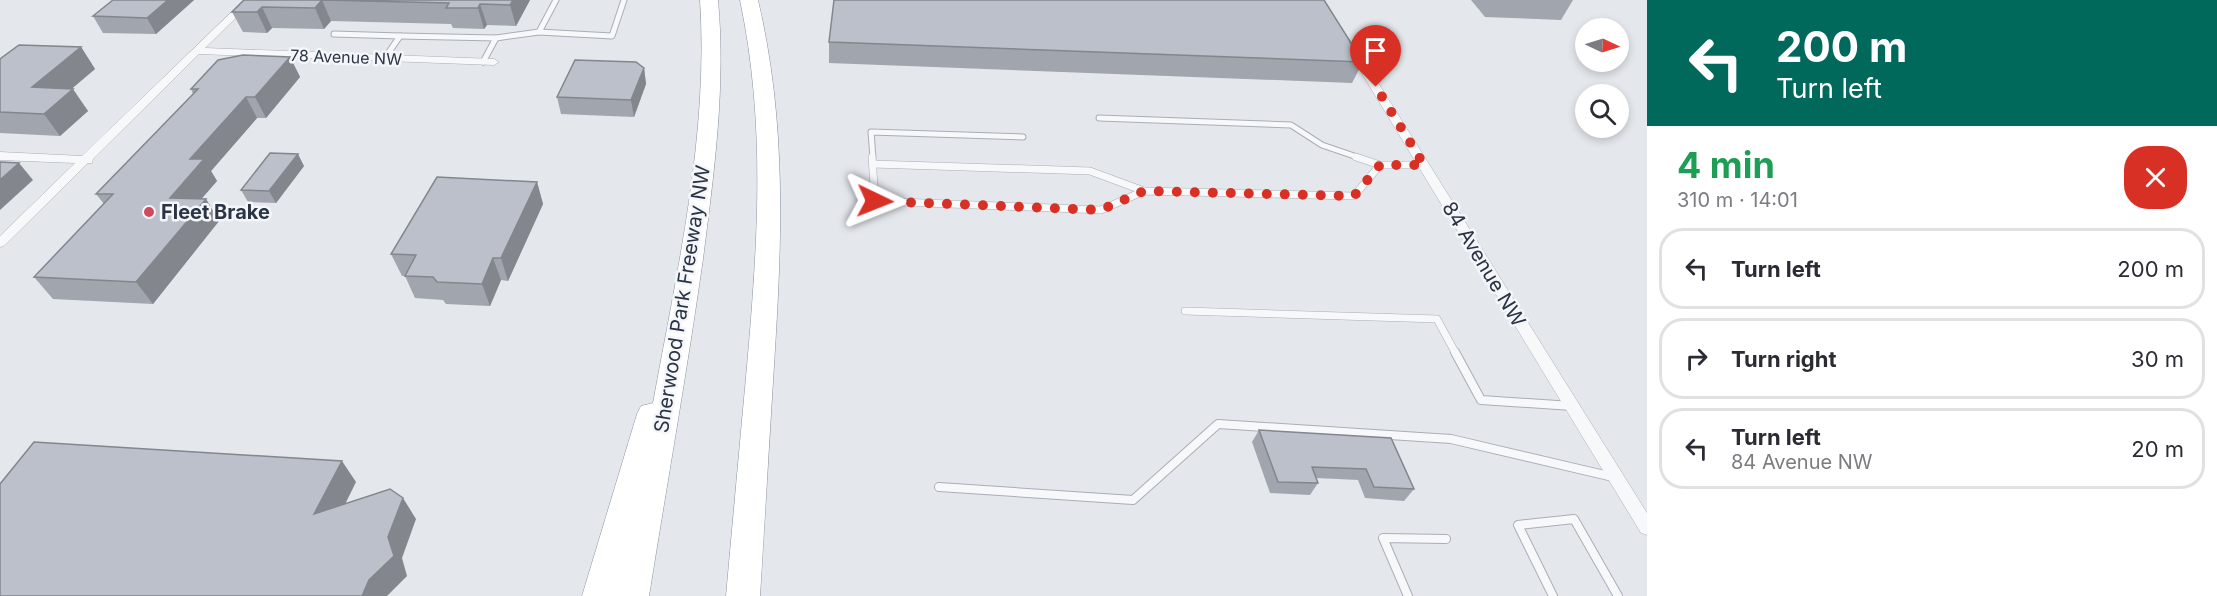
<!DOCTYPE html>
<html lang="en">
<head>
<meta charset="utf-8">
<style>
  body { margin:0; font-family:Inter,sans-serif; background:#f2f2f3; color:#2b2b33; height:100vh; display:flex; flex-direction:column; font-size:22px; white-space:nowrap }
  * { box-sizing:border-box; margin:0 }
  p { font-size:20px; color:#7c7c81 }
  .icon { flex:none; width:33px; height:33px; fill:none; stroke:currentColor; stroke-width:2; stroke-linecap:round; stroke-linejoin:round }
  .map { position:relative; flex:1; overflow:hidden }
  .side { display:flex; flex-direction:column; background:#fff; width:570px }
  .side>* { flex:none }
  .banner { background:#00695c; color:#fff; overflow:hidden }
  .needle { width:39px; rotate:94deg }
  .buttons { position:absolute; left:1575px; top:18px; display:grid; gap:12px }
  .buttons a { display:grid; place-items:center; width:54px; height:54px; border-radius:50%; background:#fff; box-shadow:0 3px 9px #0003; font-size:30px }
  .pin { position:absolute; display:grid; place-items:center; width:51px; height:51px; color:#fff; margin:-62px -26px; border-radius:50% 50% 50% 0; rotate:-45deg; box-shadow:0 0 6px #0007 }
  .pin .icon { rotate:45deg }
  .me { position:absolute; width:66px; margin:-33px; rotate:92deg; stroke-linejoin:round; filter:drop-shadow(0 0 4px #0008) }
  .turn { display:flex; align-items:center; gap:21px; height:126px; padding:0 30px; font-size:27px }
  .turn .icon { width:78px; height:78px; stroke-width:2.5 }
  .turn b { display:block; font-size:42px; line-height:51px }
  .round { display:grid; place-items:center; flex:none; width:63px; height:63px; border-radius:24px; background:#f2f2f3 }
  .head { display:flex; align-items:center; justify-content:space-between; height:102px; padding:0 30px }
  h1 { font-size:36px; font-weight:700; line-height:45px; color:#1e9e55 }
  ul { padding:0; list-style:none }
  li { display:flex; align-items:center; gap:18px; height:81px; margin:0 12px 9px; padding:0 18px; border:3px solid #e1e1e2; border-radius:24px }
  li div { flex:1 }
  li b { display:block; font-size:22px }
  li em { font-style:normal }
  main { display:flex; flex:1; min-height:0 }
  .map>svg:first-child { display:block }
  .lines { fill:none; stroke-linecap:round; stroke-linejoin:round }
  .lane-far2-casing { stroke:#a9aeb7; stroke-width:7 }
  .lane-far1-casing { stroke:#a9aeb7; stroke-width:8 }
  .lane-casing { stroke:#a9aeb7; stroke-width:10 }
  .street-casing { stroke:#a9aeb7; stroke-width:1 }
  .highway-casing { stroke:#8b94a3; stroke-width:1 }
  .lane-far2 { stroke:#f7f8fa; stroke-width:5 }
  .lane-far1 { stroke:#f7f8fa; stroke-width:7 }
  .lane { stroke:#f7f8fa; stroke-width:8 }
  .street { fill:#f7f8fa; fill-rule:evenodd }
  .highway { fill:#fff; fill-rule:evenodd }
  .wall { fill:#a1a5ae }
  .shaded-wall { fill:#83868d }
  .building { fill:#bbc0ca; stroke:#83868d; stroke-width:1.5 }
  .route { stroke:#d93025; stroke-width:10; stroke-dasharray:0 18 }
  .poi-dot { fill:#d1495b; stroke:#f4f6f9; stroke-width:2 }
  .labels { text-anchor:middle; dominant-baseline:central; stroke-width:5; stroke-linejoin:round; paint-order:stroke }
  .far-street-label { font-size:16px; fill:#2b3445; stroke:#f4f6f9 }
  .poi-label { font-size:20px; font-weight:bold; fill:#2b3445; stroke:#f4f6f9; text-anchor:start }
  .street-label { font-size:20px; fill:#2b3445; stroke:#f4f6f9 }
</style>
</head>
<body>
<main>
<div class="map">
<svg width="1647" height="596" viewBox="0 0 1647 596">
  <rect width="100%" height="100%" fill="#e4e7ec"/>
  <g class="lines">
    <defs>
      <g id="lane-far2">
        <polyline points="539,32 612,36 624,0"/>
        <polyline points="334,34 400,36 385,58"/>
        <polyline points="400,36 496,38 483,62"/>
        <polyline points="496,38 539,32 556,0"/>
        <polyline points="1099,118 1291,125 1322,145 1360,158"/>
        <polyline points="873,158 871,132 1023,137"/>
      </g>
      <g id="lane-far1">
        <polyline points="872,157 875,201 1101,210 1144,191 1354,196 1380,165"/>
        <polyline points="1356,157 1380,165 1423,165"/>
        <polyline points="873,164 1090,171 1144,191"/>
        <polyline points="1185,311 1437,319 1456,354"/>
      </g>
      <g id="lane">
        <polyline points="1455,352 1481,400 1572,406"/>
        <polyline points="939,487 1133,500 1218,424 1451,439 1613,477"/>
        <polyline points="1408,596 1383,538 1446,539"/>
        <polyline points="1553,596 1518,525 1574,519 1618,596"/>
      </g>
      <g id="street">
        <polygon points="244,0 254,0 205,48 494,59 499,62 494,65 199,54 93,159 92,163 88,163 4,246 0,247 0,236 75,163 0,160 0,152 82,156"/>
        <polygon points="1352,46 1357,49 1647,513 1647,535 1641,533 1347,49"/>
      </g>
      <g id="highway">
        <path d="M 700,0 L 718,0 C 726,87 714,172 703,259 C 687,371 667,484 649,596 L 582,596 L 637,414 L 641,406 L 653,403 C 677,271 709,135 700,0 Z"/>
        <path d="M 740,0 L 758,0 C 787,123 782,240 774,365 C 769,442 765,519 760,596 L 726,596 C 733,519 740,442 747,366 C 758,241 766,123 740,0 Z"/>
      </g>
    </defs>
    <use href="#lane-far2" class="lane-far2-casing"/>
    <use href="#lane-far1" class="lane-far1-casing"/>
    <use href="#lane" class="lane-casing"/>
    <use href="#street" class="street-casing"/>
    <use href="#highway" class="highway-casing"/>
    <use href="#lane-far2" class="lane-far2"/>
    <use href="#lane-far1" class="lane-far1"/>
    <use href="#lane" class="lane"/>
    <use href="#street" class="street"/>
    <use href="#highway" class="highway"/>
  </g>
  <g class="wall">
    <polygon points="113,0 194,0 156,34 103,33 93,16"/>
    <polygon points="244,0 530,0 516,26 487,25 484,29 453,28 451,24 331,21 324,29 272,28 267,33 243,32 232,12"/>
    <polygon points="1471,0 1573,0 1561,20 1485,17"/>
    <polygon points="829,42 1363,62 1352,83 829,63"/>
    <polygon points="81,47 95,69 71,89 88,111 60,136 0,133 0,59"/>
    <polygon points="290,57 300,77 266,118 257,118 211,171 217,181 201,199 206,199 219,221 153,304 53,299 34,277 104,204 96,194 193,94 191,89"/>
    <polygon points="644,68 646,84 634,117 561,114 557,97"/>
    <polygon points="304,166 276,203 248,202 241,190"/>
    <polygon points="537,182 543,204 508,281 501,280 490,306 446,304 443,300 415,298 405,276 402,276 391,254"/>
    <polygon points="1259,430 1391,438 1414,489 1404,501 1365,498 1358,480 1316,478 1318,483 1310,495 1270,493 1252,442"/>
  </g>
  <g class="shaded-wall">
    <polygon points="168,0 194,0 156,34 147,18"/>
    <polygon points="322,0 331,21 324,29 315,8"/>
    <polygon points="513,0 530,0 516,26 510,5"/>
    <polygon points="480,4 487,25 484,29 478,8"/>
    <polygon points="262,7 272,28 267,33 257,12"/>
    <polygon points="81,47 95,69 48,109 32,87"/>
    <polygon points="290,57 300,77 266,118 255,97"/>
    <polygon points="644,68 646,84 634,117 631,100"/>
    <polygon points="73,89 88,111 60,136 44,114"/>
    <polygon points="246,97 257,118 211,171 217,181 184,219 170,198 190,159"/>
    <polygon points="298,154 304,166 276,203 269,191"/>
    <polygon points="19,163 33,180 0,210 0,180"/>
    <polygon points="537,182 543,204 508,281 501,258"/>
    <polygon points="206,199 219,221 153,304 136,282"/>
    <polygon points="493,258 501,280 490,306 482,284"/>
    <polygon points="342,461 356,482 330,535 314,514"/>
    <polygon points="403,498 416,519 402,558 407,576 387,596 362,596"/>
  </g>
  <g class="building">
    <polygon points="113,0 168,0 147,18 93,16"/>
    <polygon points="244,0 513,0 510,5 480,4 478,8 446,8 449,3 322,0 315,8 262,7 257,12 232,12"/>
    <polygon points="834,0 1324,0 1363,62 829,42"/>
    <polygon points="19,45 81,47 32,87 73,89 44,114 0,112 0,59"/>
    <polygon points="243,55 290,57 255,97 246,97 190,159 204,159 170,198 206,199 136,282 34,277 113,194 96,194 198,89 191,89 218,60"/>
    <polygon points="575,60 636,62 644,68 631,100 557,97"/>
    <polygon points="270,153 298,154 269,191 241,190"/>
    <polygon points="0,162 19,163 0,180"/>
    <polygon points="437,177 537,182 501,258 493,258 482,284 437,282 433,277 405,276 416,255 391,254"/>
    <polygon points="1259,430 1391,438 1414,489 1374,487 1366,469 1312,467 1318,483 1278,482"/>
    <polygon points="34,442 342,461 314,514 390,489 403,498 388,537 394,556 369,580 362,596 0,596 0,484"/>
  </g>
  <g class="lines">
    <polyline class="route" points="875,201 1101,210 1144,191 1354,196 1380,165 1424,165 1376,87"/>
  </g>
  <circle class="poi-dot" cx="149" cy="212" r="6"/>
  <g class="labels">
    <g class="far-street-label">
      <text transform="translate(346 57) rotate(2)">78 Avenue NW</text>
    </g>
    <g class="poi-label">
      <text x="161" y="212">Fleet Brake</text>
    </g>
    <g class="street-label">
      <text transform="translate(1484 264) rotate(59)">84 Avenue NW</text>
      <text transform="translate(682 299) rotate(-81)">Sherwood Park Freeway NW</text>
    </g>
  </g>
</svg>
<div class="buttons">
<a><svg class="needle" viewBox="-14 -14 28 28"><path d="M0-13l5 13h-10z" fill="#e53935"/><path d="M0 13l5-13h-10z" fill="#7c7c81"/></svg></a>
<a><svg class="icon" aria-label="search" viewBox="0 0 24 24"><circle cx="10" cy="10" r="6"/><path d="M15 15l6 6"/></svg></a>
</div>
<div class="pin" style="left:1376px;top:87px;background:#d93025"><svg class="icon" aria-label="arrive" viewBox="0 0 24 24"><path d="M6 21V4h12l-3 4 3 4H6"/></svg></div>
<svg class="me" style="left:875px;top:201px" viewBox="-20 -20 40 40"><path d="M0-17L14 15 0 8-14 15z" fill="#d93025" stroke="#fff" stroke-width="4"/></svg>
</div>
<section class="side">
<div class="banner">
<div class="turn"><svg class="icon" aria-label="left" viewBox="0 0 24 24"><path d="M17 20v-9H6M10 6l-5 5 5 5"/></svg><div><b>200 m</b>Turn left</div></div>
</div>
<div class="head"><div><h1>4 min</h1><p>310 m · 14:01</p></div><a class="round" style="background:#d93025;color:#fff"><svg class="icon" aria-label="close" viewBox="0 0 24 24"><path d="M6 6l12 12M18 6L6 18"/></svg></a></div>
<ul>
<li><svg class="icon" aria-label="left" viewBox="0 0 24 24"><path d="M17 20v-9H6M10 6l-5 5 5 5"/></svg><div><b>Turn left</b></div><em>200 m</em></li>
<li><svg class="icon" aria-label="right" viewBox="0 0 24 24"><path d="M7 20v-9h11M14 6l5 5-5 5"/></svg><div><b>Turn right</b></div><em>30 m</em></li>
<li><svg class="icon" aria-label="left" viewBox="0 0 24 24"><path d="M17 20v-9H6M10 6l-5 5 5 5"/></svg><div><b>Turn left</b><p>84 Avenue NW</p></div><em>20 m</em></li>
</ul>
</section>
</main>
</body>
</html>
